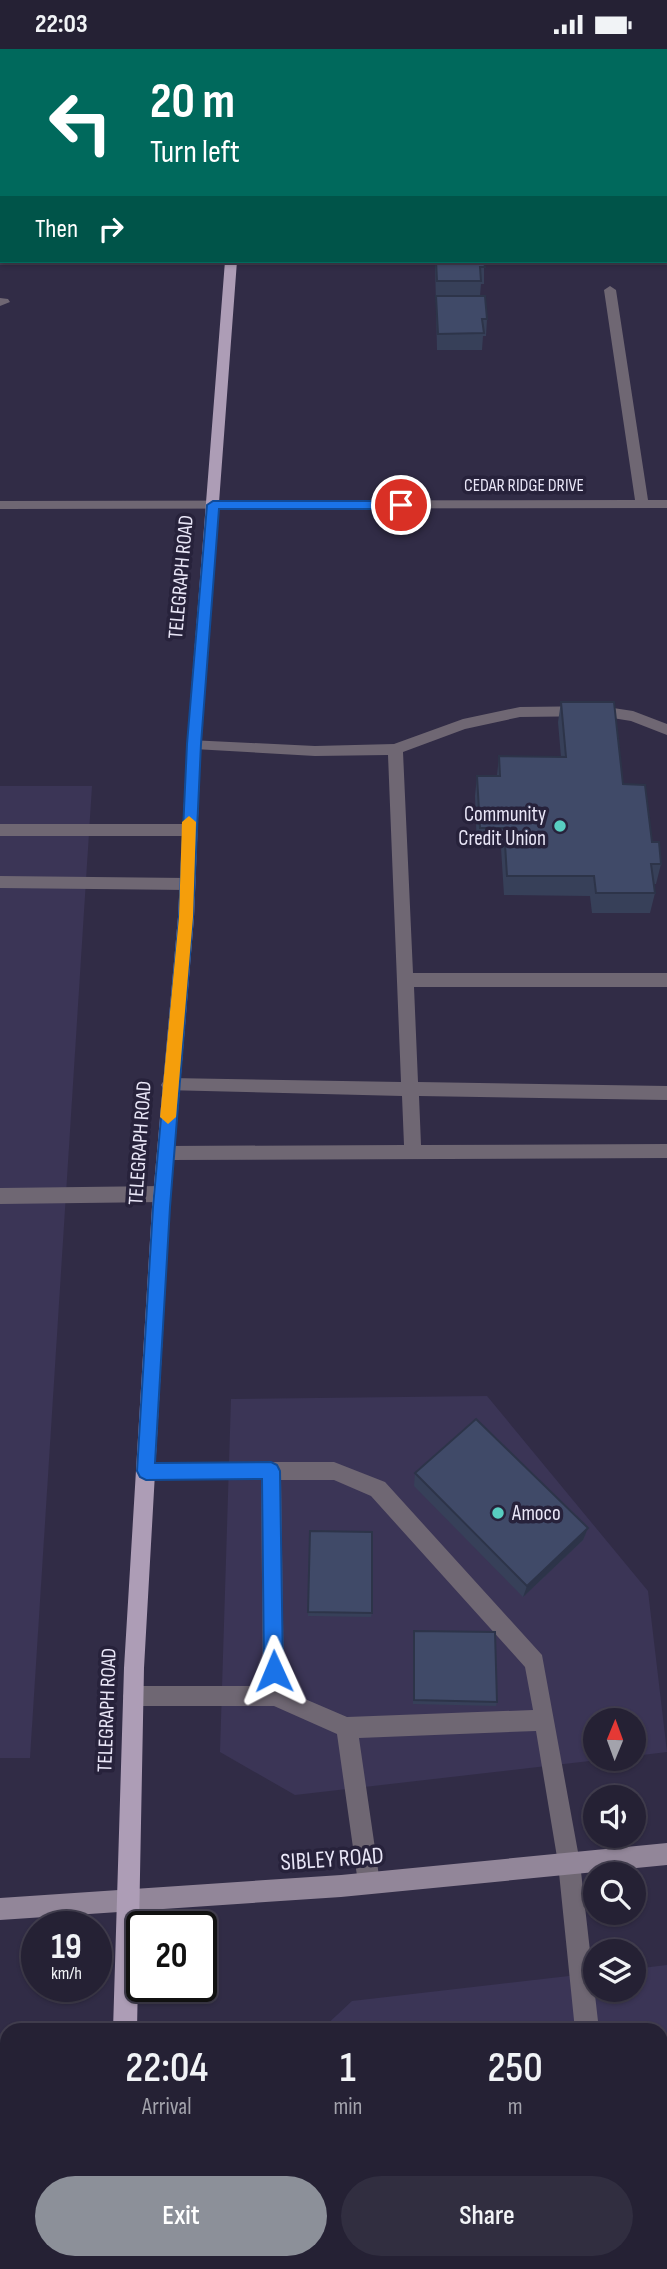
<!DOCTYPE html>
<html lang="en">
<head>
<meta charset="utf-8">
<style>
  body { margin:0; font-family:"Sofia Sans Condensed",sans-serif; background:#312e40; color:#f1f3f6; height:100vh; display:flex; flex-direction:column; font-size:26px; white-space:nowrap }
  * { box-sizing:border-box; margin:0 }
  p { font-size:23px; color:#a3a3ac }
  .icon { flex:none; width:38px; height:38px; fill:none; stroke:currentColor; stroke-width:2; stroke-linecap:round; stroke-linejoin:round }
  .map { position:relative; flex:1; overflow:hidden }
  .sheet { position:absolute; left:0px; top:1974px; width:668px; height:247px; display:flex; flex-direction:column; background:#252134; border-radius:21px 21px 0 0; box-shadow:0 2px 5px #0004,0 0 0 2px #423e4f }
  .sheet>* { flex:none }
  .guide { position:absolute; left:0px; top:0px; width:668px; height:214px; box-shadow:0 2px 5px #0004,0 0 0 2px #423e4f; background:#00695c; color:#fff; overflow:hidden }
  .needle { width:46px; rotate:1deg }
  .tools { position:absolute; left:583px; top:1659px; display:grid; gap:14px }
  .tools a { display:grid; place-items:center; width:63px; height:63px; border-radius:50%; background:#252134; box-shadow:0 2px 5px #0004,0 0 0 2px #423e4f; font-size:35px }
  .speed { position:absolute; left:21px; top:1862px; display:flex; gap:14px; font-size:35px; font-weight:700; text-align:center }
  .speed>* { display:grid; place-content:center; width:91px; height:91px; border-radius:50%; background:#252134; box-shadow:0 2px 5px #0004,0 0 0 2px #423e4f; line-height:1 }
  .speed small { font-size:18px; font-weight:400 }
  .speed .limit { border:4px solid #111; border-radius:10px; background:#fff; color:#111 }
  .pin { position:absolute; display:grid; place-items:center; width:60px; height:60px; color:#fff; margin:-30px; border:4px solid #fff; border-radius:50%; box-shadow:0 2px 7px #0007 }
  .me { position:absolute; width:77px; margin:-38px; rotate:359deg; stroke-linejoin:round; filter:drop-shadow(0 0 5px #0008) }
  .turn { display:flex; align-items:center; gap:24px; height:147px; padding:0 35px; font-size:32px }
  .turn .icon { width:91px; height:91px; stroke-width:2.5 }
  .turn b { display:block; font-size:49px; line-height:60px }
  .then { display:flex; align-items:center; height:66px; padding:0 35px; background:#0003; gap:14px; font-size:26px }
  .eta { display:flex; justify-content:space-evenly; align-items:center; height:119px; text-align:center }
  .eta b { font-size:42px; font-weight:600; line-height:49px }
  .button { display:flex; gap:14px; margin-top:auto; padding:14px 35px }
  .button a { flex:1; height:80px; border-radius:42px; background:#8c9099; color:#fff; font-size:28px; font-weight:600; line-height:80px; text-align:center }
  .button a+a { background:#312e40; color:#f1f3f6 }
  .status { display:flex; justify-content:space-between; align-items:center; height:49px; padding:0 35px; background:#252134; direction:ltr }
  .status svg { height:19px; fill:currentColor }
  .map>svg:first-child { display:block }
  .built { fill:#3b3556 }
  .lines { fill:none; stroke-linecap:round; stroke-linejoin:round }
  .service { fill:#6f6773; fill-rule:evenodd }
  .minor { fill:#6f6773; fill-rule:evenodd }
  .secondary { fill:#928699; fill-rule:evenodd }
  .primary { fill:#ad9db6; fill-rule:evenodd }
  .wall { fill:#374059 }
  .shaded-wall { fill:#2d3449 }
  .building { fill:#404a68; stroke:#2d3449; stroke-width:2 }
  .route { fill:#1a73e8; stroke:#114b97; stroke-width:2 }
  .slow { fill:#f59e0b }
  .poi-dot { fill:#58cec1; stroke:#27223b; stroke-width:2.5 }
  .labels { text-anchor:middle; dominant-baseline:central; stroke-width:7; stroke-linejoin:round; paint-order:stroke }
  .far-street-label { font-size:18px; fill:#e9e6f7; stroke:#27223b }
  .street-label { font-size:21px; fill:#e9e6f7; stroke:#27223b }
  .poi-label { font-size:21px; fill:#e9e6f7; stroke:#27223b; text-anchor:end }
  .near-street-label { font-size:24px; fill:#e9e6f7; stroke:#27223b }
</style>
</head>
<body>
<div class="status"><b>22:03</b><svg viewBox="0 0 49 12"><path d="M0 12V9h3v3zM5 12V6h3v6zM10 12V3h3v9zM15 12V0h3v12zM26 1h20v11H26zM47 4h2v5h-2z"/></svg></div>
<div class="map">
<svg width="667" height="2220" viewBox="0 0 667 2220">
  <rect width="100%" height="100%" fill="#312c46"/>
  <g class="built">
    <polygon points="0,737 92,737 30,1709 0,1709"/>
    <polygon points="487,1347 648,1542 667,1703 634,1707 634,1671 595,1671 595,1710 607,1710 295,1746 220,1703 231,1350"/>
    <polygon points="667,1916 667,2220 260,2220 260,2214 662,2214 662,1981 321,1981 352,1952 595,1924 595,1941 634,1941 634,1920"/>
  </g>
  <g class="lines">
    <g class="service">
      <polygon points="372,0 397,0 396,2"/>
      <rect x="0" y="86" width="2" height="6"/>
      <rect x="0" y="116" width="2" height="6"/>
      <polygon points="600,657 633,662 667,675 667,686 631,672 600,667 520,668 465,680 403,703 413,924 667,924 667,938 414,938 418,1033 667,1037 667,1051 419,1047 421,1096 667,1095 667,1109 166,1111 160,1109 157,1104 160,1099 166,1097 404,1096 402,1047 164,1041 161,1036 164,1031 170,1029 401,1033 388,706 315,707 194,700 189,699 187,695 189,691 315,697 394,695 463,670 520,658"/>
      <polygon points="163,1137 169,1140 172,1145 169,1150 163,1153 0,1155 0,1139"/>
      <path d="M 146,1413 L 334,1413 L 385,1433 L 542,1606 L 580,1814 L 599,1981 L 575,1981 L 558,1814 L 536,1682 L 359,1689 L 380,1834 L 377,1842 L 369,1845 L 361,1842 L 358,1834 L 337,1685 L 274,1657 L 133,1657 L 126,1654 L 123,1647 L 126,1640 L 133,1637 L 263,1637 L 261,1431 L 146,1431 L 139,1429 L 136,1422 L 139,1415 ZM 281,1431 L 334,1431 L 371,1447 L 525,1618 L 533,1661 L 347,1668 L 284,1641 Z"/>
      <rect x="413" y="2214" width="24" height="6"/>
      <rect x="599" y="2214" width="24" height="6"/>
    </g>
    <g class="minor">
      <polygon points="610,237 616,241 648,451 667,451 667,459 0,460 0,452 635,451 604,241"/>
      <polygon points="0,249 8,250 10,253 0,257"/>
      <polygon points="0,775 188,775 196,781 188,787 0,787"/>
      <polygon points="0,827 187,829 195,835 187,841 0,839"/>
    </g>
    <polygon class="secondary" points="667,1794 667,1816 341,1848 0,1871 0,1849 341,1826"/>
    <g class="primary">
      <rect x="240" y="0" width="10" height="2"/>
      <polygon points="225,212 237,212 201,695 194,868 170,1158 144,1619 137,1981 113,1981 124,1619 152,1158 178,868 187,695"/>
      <rect x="104" y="2214" width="24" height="6"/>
    </g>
  </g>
  <g class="wall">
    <polygon points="435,212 484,212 484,235 481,235 480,247 487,270 486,287 483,287 482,301 437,301"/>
    <polygon points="561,653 623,735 652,793 661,815 656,835 653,835 655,844 650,864 592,864 590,847 504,846 501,799 477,799 475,747 477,727 497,727 499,707 561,708 558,673"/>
    <polygon points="415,1424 588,1479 583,1491 523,1548 414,1437"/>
    <polygon points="310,1482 372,1564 371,1568 308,1567"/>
    <polygon points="414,1582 497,1653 496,1657 413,1655"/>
  </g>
  <polygon class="shaded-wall" points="588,1479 583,1491 523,1548 527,1537"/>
  <g class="building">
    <polygon points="436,212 484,212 485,218 480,218 481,232 437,232"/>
    <polygon points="436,247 485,247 487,270 482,270 484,284 438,285"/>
    <polygon points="561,653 614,653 623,735 645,736 652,793 659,793 661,815 651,815 655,844 596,844 594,827 507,827 504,779 480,779 477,727 500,727 499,707 566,708"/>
    <polygon points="476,1370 588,1479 527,1537 415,1424"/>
    <polygon points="310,1482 372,1483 372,1564 308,1563"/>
    <polygon points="414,1582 495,1583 497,1653 414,1651"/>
    <rect x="502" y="2214" width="73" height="6"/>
  </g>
  <polygon class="route" points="213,452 401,452 407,456 401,460 219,460 201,695 193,868 170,1158 155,1414 271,1413 277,1416 280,1422 283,1622 281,1628 274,1631 267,1628 264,1622 262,1430 146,1431 140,1428 137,1422 153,1158 179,868 187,695 207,456"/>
  <polygon class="slow" points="189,767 196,773 193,868 176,1068 168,1075 160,1068 179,868 182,773"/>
  <g class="poi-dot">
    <circle cx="560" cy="777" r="7"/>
    <circle cx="498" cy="1464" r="7"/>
  </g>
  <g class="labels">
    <g class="far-street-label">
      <text x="524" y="436">CEDAR RIDGE DRIVE</text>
    </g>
    <g class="street-label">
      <text transform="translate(181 528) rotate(-85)">TELEGRAPH ROAD</text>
      <text transform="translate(140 1094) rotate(-86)">TELEGRAPH ROAD</text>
      <text transform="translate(107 1661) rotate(-88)">TELEGRAPH ROAD</text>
    </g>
    <g class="poi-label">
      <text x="546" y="765">Community<tspan x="546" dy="24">Credit Union</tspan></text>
      <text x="512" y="1464" text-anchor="start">Amoco</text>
    </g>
    <g class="near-street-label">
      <text transform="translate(332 1810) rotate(-4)">SIBLEY ROAD</text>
    </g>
  </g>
</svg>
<div class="tools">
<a><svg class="needle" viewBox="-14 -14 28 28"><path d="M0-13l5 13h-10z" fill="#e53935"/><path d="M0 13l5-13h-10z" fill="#a3a3ac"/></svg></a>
<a><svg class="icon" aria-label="sound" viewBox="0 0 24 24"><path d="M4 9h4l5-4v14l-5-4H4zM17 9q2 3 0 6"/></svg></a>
<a><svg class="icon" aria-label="search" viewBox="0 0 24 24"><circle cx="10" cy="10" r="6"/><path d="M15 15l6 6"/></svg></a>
<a><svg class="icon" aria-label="layers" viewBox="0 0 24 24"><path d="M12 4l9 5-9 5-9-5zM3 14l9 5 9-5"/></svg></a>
</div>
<div class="speed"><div>19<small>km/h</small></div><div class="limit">20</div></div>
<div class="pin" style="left:401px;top:456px;background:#d93025"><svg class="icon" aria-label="arrive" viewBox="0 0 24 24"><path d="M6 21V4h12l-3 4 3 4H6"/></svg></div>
<svg class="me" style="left:274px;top:1622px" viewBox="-20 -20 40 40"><path d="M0-17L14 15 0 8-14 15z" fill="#1a73e8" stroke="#fff" stroke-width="4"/></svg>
<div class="guide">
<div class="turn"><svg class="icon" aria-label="left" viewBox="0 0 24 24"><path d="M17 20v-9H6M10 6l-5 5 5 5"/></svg><div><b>20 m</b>Turn left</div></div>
<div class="then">Then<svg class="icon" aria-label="right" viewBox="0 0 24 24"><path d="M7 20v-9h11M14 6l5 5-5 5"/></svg></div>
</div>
<section class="sheet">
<div class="eta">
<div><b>22:04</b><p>Arrival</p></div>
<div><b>1</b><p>min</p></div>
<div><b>250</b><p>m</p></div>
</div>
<div class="button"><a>Exit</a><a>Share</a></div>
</section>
</div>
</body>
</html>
